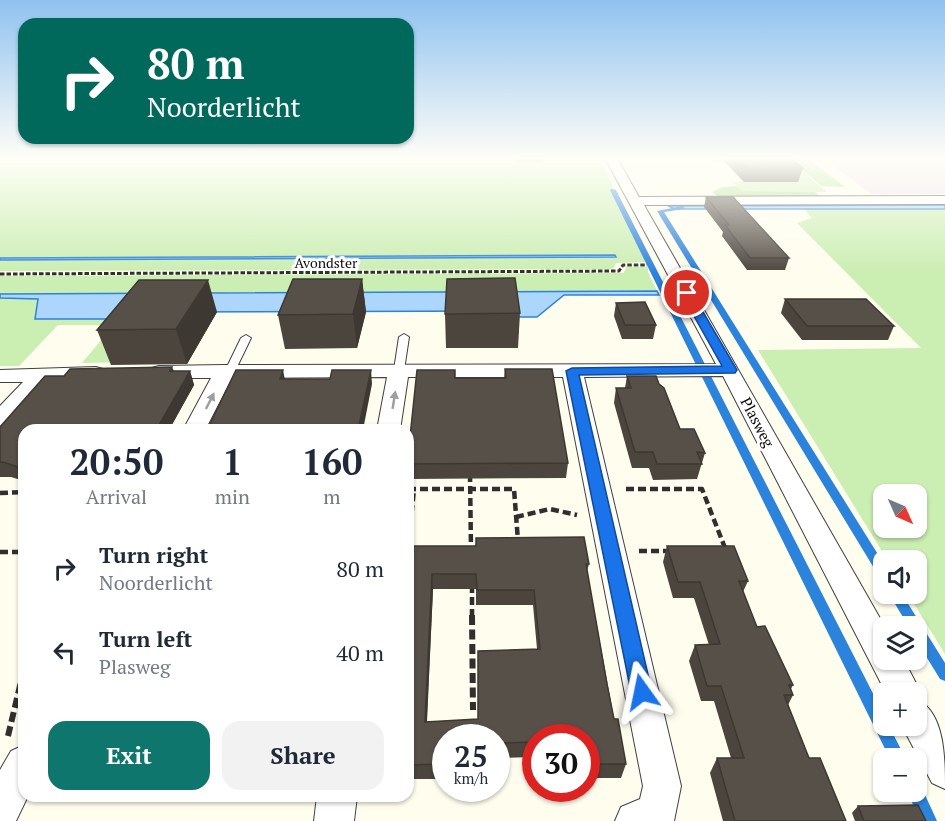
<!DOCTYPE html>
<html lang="en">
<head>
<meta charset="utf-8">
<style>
  body { margin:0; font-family:"PT Serif",serif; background:#f2f2f3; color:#1f2937; height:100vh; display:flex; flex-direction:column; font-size:22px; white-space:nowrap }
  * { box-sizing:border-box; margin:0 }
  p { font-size:20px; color:#747a83 }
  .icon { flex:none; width:33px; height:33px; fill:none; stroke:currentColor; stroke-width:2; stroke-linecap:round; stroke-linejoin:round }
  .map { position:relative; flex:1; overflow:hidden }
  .panel { position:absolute; left:18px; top:424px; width:396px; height:378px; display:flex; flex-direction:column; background:#fff; border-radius:18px; box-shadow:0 2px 4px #0004 }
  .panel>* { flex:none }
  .hud { position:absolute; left:18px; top:18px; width:396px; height:126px; border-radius:18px; box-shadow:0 2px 4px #0004; background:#00695c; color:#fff; overflow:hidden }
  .needle { width:39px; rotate:135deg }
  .controls { position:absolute; left:873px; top:484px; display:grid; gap:12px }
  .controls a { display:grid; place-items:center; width:54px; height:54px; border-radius:12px; background:#fff; box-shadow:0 2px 4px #0004; font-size:30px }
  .speed { position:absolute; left:432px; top:724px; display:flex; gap:12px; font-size:30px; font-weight:700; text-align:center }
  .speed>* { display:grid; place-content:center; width:78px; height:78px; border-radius:50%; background:#fff; box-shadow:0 2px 4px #0004; line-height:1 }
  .speed small { font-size:15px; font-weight:400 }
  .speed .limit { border:9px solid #d22; background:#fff; color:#111 }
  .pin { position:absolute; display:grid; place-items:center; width:51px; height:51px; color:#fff; margin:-26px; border:3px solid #fff; border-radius:50%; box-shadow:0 2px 6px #0007 }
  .me { position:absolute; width:66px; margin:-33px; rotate:348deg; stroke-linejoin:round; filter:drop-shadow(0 0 4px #0008) }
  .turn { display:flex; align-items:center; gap:21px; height:126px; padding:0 30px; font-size:27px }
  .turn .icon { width:78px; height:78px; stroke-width:2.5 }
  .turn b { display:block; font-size:42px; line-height:51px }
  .eta { display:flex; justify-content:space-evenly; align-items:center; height:102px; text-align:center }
  .eta b { font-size:36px; font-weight:800; line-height:42px }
  .primary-button { display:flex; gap:12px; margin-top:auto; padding:12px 30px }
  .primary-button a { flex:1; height:69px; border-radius:18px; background:#0f766e; color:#fff; font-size:24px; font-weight:800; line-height:69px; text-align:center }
  .primary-button a+a { background:#f2f2f3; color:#1f2937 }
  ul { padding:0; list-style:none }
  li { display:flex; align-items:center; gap:18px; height:84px; padding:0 30px }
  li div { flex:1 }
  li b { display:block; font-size:22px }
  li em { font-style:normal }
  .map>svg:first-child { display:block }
  .industrial { fill:#ede0ed }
  .green { fill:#cbeeb3; fill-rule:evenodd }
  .forest { fill:#ace090 }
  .water { fill:#acd6fc; stroke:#2c83db; stroke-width:1.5 }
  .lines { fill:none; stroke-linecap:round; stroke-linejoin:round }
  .stream { fill:#2c83db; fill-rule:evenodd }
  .lane-casing { stroke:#404040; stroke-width:2 }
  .street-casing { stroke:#404040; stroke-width:2 }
  .path-far2 { stroke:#2f2f2f; stroke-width:3; stroke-dasharray:4.5 2; stroke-linecap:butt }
  .path-far1 { stroke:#2f2f2f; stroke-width:4.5; stroke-dasharray:8 4; stroke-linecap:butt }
  .path { stroke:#2f2f2f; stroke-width:6; stroke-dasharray:10 4.5; stroke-linecap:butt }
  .lane { fill:#fff; fill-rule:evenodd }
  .street { fill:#fff; fill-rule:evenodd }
  .wall { fill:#4b453e; fill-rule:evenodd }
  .shaded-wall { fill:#3d3832 }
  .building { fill:#575048; stroke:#3d3832; stroke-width:1.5; fill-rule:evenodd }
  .oneway { fill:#9e9e9e }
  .route { fill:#1a73e8; stroke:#114b97; stroke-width:1.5 }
  .labels { text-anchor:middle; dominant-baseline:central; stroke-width:6; stroke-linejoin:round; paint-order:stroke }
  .far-street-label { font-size:14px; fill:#0d0d0d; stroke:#fff }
  .street-label { font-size:15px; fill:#0d0d0d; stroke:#fff }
</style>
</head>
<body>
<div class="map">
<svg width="945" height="821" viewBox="0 0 945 821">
  <rect width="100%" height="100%" fill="#fffdee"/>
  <polygon class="industrial" points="824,158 945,158 945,194 871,194"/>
  <g class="green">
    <polygon points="0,158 599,158 647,256 645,256 648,262 616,263 614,268 611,269 0,271 0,260 616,257 0,259"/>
    <polygon points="708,158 787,158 827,192 742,191 733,182 763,181 746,163 714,163"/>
    <path d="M 804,209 L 945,209 L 945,654 L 908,594 L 916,594 L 916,561 L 888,561 L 758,350 L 921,348 L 797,223 L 812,218 ZM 884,495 L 916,495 L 916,528 L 884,528 Z"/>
    <polygon points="626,267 648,267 648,272 657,291 0,294 0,276 624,273"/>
    <polygon points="0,298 38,299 35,318 144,319 136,362 82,363 114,325 58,325 19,366 0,366"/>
  </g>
  <g class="forest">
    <polygon points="787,158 807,158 845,187 822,186"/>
    <polygon points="737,186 742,191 815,192 822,198 721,198 712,192 722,187"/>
  </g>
  <g class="water">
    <polygon points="945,205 945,209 675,209 668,206"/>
    <polygon points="615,255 616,257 0,260 0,258"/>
    <polygon points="657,291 659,295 564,295 537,317 515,317 514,311 149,312 144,319 35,319 38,299 0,298 0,294"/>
  </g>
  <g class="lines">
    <g class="stream">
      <polygon points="611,189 616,190 884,715 884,726 889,726 906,759 890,759 610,190"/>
      <polygon points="682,206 684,207 684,209 664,212 884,564 884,580 880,578 657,211"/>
      <polygon points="889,594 902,594 945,663 945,681 940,679 916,640 916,627 909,627"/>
      <polygon points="916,785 921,786 937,821 921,821 907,792 916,792"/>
    </g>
    <defs>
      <g id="lane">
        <polygon points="404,334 409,337 404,370 399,373 394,370 399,337"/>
        <polygon points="246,335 251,338 235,371 233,373 227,373 225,371 241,338"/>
      </g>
      <g id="street">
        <path d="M 605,158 L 617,158 L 639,197 L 945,196 L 945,204 L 644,205 L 885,627 L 884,627 L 884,660 L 904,660 L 921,693 L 918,700 C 945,714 945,759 945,789 L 932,783 L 902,726 L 916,726 L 916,693 L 886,693 L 723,376 L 584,377 L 681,786 L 674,821 L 615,821 L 621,807 L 640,799 L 643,786 L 563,377 L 408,377 L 400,430 L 377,430 L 387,377 L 232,378 L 205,430 L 183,430 L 211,378 L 159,378 L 152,376 L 149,372 L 152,368 L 159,366 L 225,365 L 716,364 Z"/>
        <polygon points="96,367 103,369 106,373 103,377 46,381 8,425 0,427 0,406 23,382 0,382 0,370"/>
        <polygon points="24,745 24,796 28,796 16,821 0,821 0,770 11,751"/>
        <polygon points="317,796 357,796 354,821 314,821"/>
      </g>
    </defs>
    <use href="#lane" class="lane-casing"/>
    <use href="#street" class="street-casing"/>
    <polyline class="path-far2" points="0,274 619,271 623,265 647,265"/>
    <g class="path-far1">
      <polyline points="470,474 471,550"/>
      <polyline points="408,489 514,489 518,541"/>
      <polyline points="626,489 702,489 725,548"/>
      <polyline points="0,493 24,492"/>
      <polyline points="516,517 550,509 577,515"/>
      <polyline points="408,549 414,489"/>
      <polyline points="639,551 671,551"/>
      <polyline points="0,552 24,552"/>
      <polyline points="472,585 472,616"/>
    </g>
    <g class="path">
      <polyline points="472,615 473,710"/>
      <polyline points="8,736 24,669"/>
    </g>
    <use href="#lane" class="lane"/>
    <use href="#street" class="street"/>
  </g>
  <g class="wall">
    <polygon points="516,158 544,158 543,162 517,162"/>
    <polygon points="721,158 791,158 803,168 798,182 744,182"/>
    <polygon points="706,197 789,258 785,270 747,270 722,236 723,232 704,207"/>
    <polygon points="362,279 366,312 357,348 285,349 278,315"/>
    <polygon points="785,299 894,326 888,340 802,340 781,313"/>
    <polygon points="616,303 656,325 653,339 622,339 614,316"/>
    <polygon points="217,312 187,364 111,365 97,330"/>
    <polygon points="520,313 518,348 446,348 445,314"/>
    <polygon points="172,367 174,371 190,371 194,385 169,430 24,430 24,481 11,477 0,477 0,427 64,376"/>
    <polygon points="505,369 568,463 566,478 408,479 408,456 455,378 504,378"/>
    <polygon points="627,376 659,384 680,429 705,453 697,479 653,480 649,468 632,468 614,403 616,388 625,388"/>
    <path d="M 408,546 L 589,564 L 587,571 L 614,719 L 626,764 L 621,778 L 586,778 L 586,738 L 536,738 L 536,778 L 535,778 L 533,757 L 496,758 L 496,738 L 446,738 L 446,779 L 408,779 ZM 433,589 L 476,589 L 476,605 L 533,605 L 537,649 L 478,719 L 427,722 Z"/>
    <polygon points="667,546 748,581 743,592 757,627 793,685 791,689 793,695 788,705 809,758 846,821 723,821 710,773 717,758 731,758 714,701 701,701 689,661 695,645 709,645 694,598 673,598 663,562"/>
    <polygon points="858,806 926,821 855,821 852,813"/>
  </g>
  <g class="shaded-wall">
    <polygon points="362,279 366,312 357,348 353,314"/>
    <polygon points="208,280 217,312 187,364 176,329"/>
    <polygon points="283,370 286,385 280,379"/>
    <polygon points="371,370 372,384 363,430 358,430"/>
    <polygon points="190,371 194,385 169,430 156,430"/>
    <polygon points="432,574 433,589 426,736 425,722"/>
  </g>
  <g class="building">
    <polygon points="737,158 791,158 803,168 747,168"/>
    <polygon points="706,197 733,197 789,258 750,258 725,225 729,225"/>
    <polygon points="515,278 520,313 445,314 447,279"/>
    <polygon points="293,279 362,279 353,314 278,315"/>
    <polygon points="139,280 208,280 176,329 97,330"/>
    <polygon points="785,299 866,299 894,326 807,326"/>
    <polygon points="645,302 656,325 625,325 616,303"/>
    <polygon points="172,367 170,371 190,371 156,430 24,430 24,469 3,462 0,462 0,427 45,376 64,376 70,369"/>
    <polygon points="505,369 552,369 568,463 408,464 408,456 417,370 455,370 455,378 506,378"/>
    <polygon points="236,370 283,370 280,379 330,379 332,370 371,370 358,430 207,430"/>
    <polygon points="627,376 656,376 659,384 664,388 680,429 694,429 705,453 697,452 702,464 657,464 653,452 635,452 616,388 631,388"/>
    <path d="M 584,537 L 589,564 L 586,564 L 607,684 L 614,719 L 618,719 L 626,764 L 586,764 L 586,738 L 536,738 L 536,751 L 535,742 L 496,743 L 496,738 L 446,738 L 446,764 L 408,765 L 408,546 L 476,546 L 476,538 ZM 432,574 L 476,574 L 477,590 L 534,590 L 540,649 L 478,651 L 478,719 L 425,722 Z"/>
    <polygon points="667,546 734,546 748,581 739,581 757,627 765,626 793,685 789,685 793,695 784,695 809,758 820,758 846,821 735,821 717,758 744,758 721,686 707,686 695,645 720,644 700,582 678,582"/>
    <polygon points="918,805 926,821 864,821 858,806"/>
  </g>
  <defs><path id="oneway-solid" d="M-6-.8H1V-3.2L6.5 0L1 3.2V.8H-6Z" transform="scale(1.5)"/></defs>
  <g class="oneway">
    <use href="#oneway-solid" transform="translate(394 400) rotate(-81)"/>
    <use href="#oneway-solid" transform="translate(210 401) rotate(-63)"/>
  </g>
  <linearGradient id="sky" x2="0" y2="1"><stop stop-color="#90c2f0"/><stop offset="0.58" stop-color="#fffef7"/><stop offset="1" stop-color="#fffef7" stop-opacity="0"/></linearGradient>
  <rect width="945" height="273" fill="url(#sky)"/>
  <polygon class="route" points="687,290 692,293 737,370 735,373 579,375 652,692 649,699 642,702 634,699 631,692 566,371 572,368 722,366 681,293"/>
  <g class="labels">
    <g class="far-street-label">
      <text x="326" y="262">Avondster</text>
    </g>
    <g class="street-label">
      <text transform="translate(758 422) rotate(62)">Plasweg</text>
    </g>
  </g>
</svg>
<div class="controls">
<a><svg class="needle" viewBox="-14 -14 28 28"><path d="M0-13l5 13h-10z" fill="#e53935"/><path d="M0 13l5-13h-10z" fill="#747a83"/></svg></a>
<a><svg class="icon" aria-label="sound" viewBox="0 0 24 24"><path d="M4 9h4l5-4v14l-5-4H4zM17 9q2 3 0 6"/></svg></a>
<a><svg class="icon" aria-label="layers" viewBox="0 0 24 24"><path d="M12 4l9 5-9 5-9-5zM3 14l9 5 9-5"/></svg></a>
<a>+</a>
<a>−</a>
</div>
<div class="speed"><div>25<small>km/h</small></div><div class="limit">30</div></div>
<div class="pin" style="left:687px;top:293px;background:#d93025"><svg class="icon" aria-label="arrive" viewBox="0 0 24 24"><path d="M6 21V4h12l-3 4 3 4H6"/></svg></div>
<svg class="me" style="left:642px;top:692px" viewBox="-20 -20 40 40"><path d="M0-17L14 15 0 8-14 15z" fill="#1a73e8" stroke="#fff" stroke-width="4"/></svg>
<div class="hud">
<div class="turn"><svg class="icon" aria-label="right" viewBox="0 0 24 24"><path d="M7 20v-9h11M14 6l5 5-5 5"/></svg><div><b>80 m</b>Noorderlicht</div></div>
</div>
<section class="panel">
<div class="eta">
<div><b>20:50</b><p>Arrival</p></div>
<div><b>1</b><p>min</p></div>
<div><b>160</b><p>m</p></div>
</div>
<ul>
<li><svg class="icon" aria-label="right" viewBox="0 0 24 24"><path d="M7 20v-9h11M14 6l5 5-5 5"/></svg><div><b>Turn right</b><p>Noorderlicht</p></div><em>80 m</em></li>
<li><svg class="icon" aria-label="left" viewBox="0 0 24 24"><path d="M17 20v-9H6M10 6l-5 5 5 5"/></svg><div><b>Turn left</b><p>Plasweg</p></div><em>40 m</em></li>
</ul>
<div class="primary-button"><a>Exit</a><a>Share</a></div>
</section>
</div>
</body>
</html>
